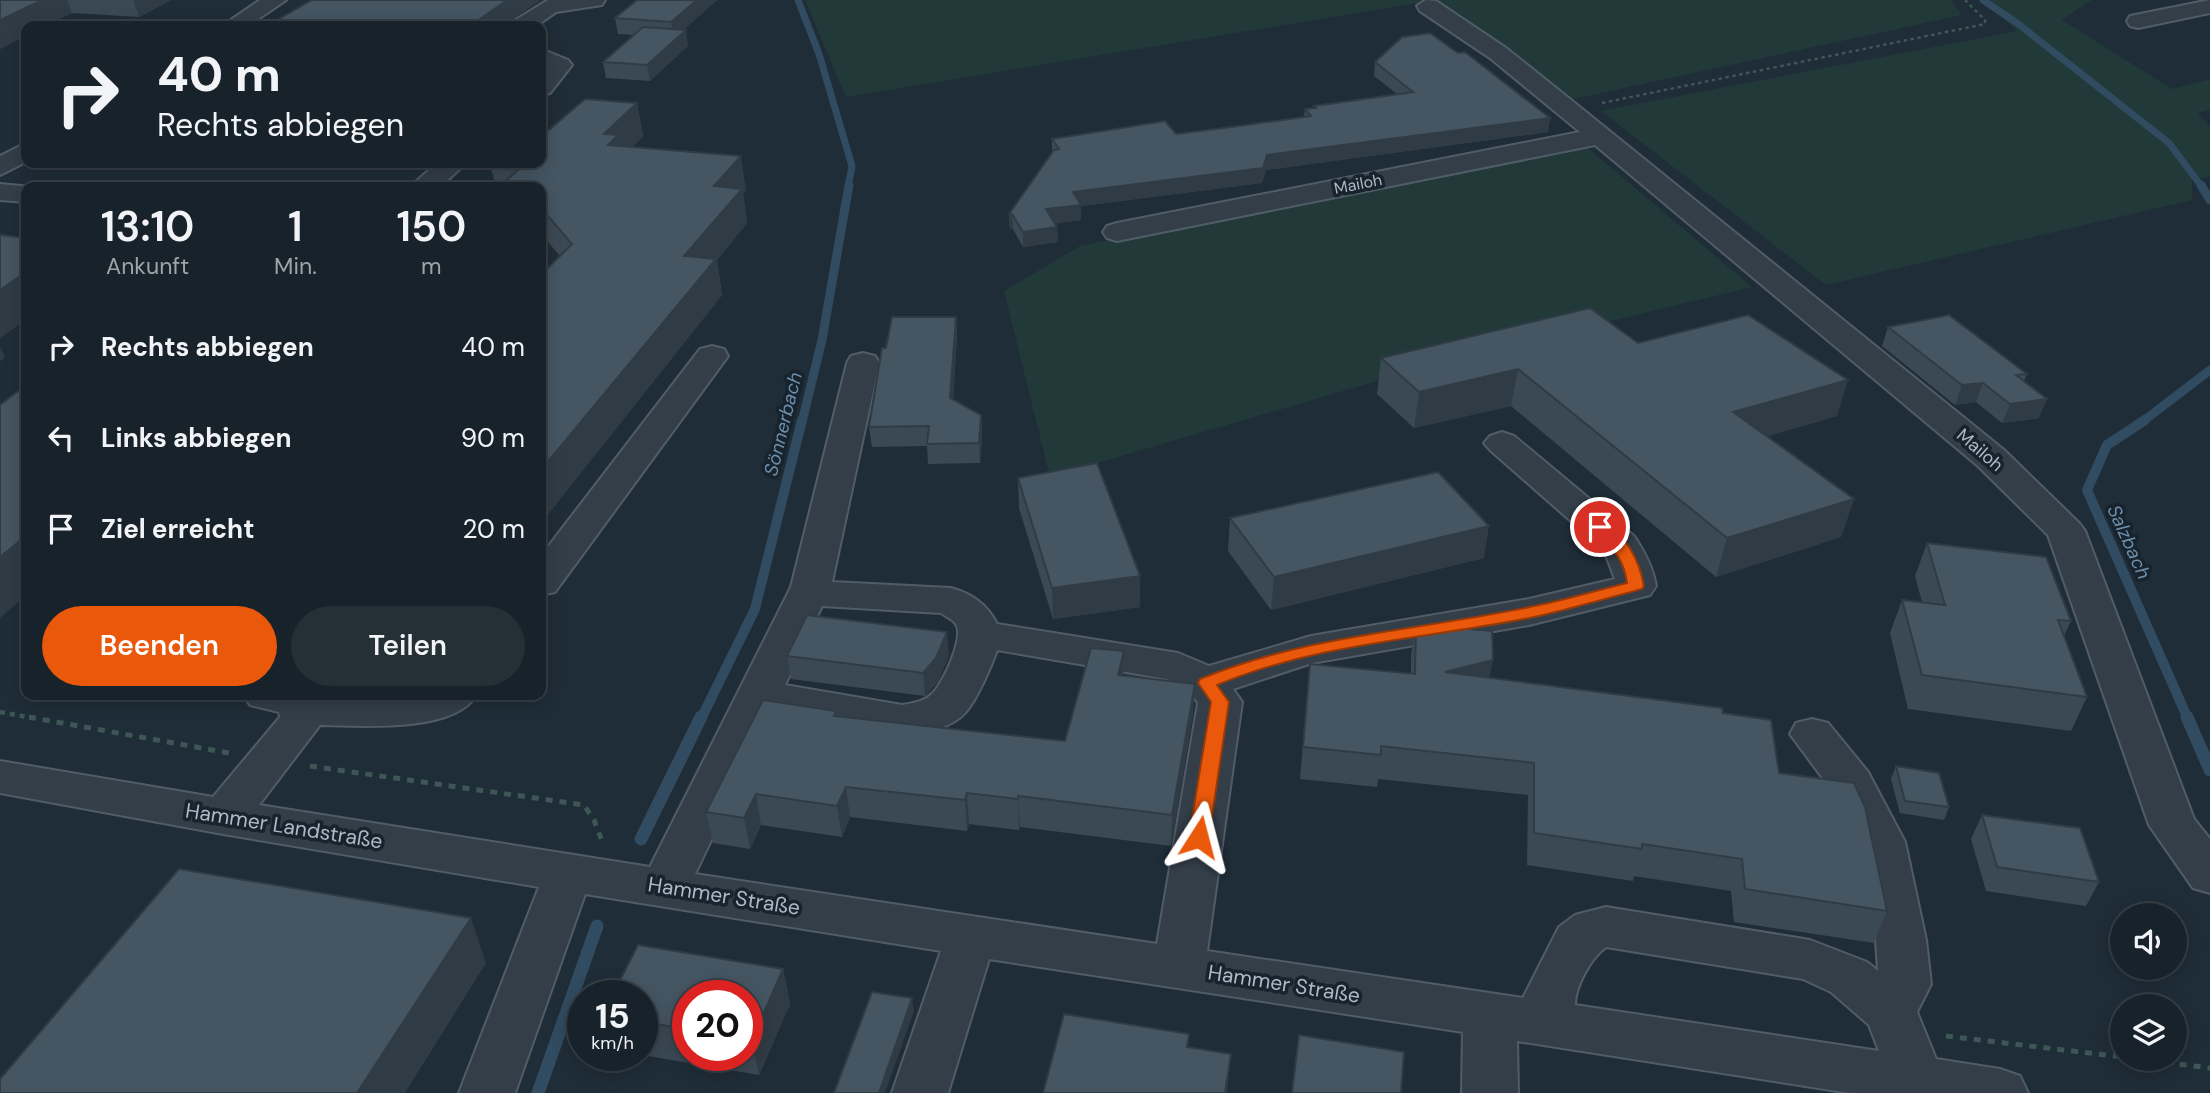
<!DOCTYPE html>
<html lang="de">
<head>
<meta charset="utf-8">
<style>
  body { margin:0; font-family:"DM Sans",sans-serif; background:#242f36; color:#f1f3f6; height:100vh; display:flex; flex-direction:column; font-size:26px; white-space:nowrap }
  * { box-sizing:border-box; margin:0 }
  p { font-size:23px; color:#9ea4a8 }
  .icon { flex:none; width:38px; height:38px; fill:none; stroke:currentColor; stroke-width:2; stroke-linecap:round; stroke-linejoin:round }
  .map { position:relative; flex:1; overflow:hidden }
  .sheet { position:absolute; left:21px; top:182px; width:525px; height:518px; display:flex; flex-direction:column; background:#17222a; border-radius:14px; box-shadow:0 4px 18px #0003,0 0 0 2px #363f47 }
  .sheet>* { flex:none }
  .top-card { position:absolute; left:21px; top:21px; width:525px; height:147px; border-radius:14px; box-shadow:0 4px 18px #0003,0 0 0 2px #363f47; background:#17222a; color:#f1f3f6; overflow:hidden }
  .buttons { position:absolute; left:2110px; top:903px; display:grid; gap:14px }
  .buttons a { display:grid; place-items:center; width:77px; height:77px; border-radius:50%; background:#17222a; box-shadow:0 4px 18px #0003,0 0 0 2px #363f47; font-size:35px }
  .speed { position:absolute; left:567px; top:980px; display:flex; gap:14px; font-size:35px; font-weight:700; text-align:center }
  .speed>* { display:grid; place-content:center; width:91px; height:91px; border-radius:50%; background:#17222a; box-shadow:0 4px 18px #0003,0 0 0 2px #363f47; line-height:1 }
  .speed small { font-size:18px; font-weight:400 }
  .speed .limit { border:10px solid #d22; background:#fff; color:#111 }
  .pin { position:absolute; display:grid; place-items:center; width:60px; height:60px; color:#fff; margin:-30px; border:4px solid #fff; border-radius:50%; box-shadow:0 2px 7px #0007 }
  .me { position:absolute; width:77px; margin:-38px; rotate:9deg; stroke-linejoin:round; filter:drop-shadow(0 0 5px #0008) }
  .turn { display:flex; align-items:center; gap:24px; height:147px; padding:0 21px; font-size:32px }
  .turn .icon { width:91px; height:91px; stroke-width:2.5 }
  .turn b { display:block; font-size:49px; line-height:60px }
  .eta { display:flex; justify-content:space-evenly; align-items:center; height:119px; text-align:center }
  .eta b { font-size:42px; font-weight:600; line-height:49px }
  .primary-button { display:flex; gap:14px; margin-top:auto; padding:14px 21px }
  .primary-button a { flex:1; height:80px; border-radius:42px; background:#ea580c; color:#fff; font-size:28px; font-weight:600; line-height:80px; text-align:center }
  .primary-button a+a { background:#242f36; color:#f1f3f6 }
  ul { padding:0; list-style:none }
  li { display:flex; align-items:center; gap:21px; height:91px; padding:0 21px }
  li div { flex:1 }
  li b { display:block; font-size:26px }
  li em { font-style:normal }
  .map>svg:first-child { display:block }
  .green { fill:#213939 }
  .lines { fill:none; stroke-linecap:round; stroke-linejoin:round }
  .stream-far3 { stroke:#314b60; stroke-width:7 }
  .stream-far2 { stroke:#314b60; stroke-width:9 }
  .stream-far1 { stroke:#314b60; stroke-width:10 }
  .stream { stroke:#314b60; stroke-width:13 }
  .minor-casing { stroke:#505c66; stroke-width:4 }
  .path-far2 { stroke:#3e5655; stroke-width:2.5; stroke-dasharray:3.5 3.5; stroke-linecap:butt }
  .path-far1 { stroke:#3e5655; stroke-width:4.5; stroke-dasharray:5 5; stroke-linecap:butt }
  .path { stroke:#3e5655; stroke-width:5; stroke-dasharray:7 7; stroke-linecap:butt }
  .minor { fill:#333e49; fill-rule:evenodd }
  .wall { fill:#3b4954; fill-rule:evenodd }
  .shaded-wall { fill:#303c45 }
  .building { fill:#455562; stroke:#303c45; stroke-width:2 }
  .route { fill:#ea580c; stroke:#983908; stroke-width:2 }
  .labels { text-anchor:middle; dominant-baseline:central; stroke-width:7; stroke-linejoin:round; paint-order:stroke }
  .far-street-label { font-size:16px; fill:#adb9c5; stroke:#18232d }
  .street-label { font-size:18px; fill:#adb9c5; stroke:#18232d }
  .water-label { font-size:19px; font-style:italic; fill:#6b8fab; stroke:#18232d }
  .near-street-label { font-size:21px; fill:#adb9c5; stroke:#18232d }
</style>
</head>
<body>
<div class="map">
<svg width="2210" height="1093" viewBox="0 0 2210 1093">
  <rect width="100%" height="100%" fill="#1f2d38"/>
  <g class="green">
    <polygon points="805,0 1951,0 1962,15 1569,100 1431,1 846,97"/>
    <polygon points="1984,0 2092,0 2062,20 2172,89 2210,79 2210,110 2198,113 2210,127 2210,177 2192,179 2192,200 1826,285 1601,111 2017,31"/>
    <polygon points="1582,143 1752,287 1442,362 1050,477 1004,291 1080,246"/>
  </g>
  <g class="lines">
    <g class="stream-far3">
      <polyline points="798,0 819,54 852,166 848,187"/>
      <polyline points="1983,0 2017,23 2169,143 2202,187"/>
    </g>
    <g class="stream-far2">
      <polyline points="2201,185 2210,200"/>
      <polyline points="802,422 822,340 849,185"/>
      <polyline points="2142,422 2210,370"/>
    </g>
    <g class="stream-far1">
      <polyline points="2145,420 2107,445 2087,490 2188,719"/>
      <polyline points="701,719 755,609 802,420"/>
    </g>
    <g class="stream">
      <polyline points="2187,717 2210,770"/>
      <polyline points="641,839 701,717"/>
      <polyline points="538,1093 597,926"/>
    </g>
    <defs>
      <g id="minor">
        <polygon points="260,0 286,0 248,26 222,26"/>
        <polygon points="548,0 605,0 602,5 556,12 536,26 511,26 514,21"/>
        <polygon points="1426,0 1436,1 1506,48 1576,104 2004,450 2079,523 2085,531 2194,819 2210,839 2210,893 2193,888 2149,825 2048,535 1978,466 1595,145 1117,241 1107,238 1103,232 1107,226 1117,223 1580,132 1490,58 1420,11 1417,6"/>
        <polygon points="2210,0 2210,13 2138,28 2130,26 2127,21 2130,16"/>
        <polygon points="541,49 568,60 572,65 550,93 541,95 541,73 546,67 541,65"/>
        <polygon points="26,143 26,162 0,175 0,156"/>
        <polygon points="437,163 466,163 440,187 410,187"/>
        <polygon points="0,184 32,187 26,187 26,202 0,200"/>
        <polygon points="712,346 724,349 728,356 555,592 541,595 541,556 700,349"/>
        <path d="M 863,353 L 875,356 L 879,363 L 832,582 L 951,588 C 972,594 987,604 997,624 L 1178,653 L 1209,666 L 1311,636 L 1529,599 L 1615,579 L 1604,550 L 1490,450 L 1484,443 L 1490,436 L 1502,432 L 1514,436 L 1634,536 C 1644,551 1653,567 1656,586 L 1650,595 L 1529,625 L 1312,663 L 1233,689 L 1242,702 L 1207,951 L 1523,998 L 1559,927 L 1575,915 L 1606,907 L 1810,940 L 1867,962 L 1878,971 L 1876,940 L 1857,842 L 1833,792 L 1790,734 L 1796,723 L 1812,719 L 1828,723 L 1868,772 L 1905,842 L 1926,940 L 1931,984 L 1917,1012 L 1936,1059 L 2000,1069 L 2020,1076 L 2028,1093 L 1850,1093 L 1517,1041 L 1518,1093 L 1462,1093 L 1463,1032 L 989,959 L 948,1093 L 892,1093 L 941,951 L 585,894 L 515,1093 L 459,1093 L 539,887 L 223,834 L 0,793 L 0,761 L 213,797 L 280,717 L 279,712 L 250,705 L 244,695 L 476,695 C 455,733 359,726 320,725 L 259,805 L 650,867 L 791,587 L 847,363 L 851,356 ZM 822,606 L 941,613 C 945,616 952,619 955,623 C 966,635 943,683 933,693 C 924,702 913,703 902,705 L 785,685 ZM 997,650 L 1167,679 L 1191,693 L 1198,703 L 1157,944 L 695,874 L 772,712 C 820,721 928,753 965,713 C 977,700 991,667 997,650 ZM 1606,947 L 1803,979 L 1831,992 L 1869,1025 L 1879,1051 L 1575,1005 C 1575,986 1591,958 1606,947 Z"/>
      </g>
    </defs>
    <use href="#minor" class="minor-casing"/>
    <polyline class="path-far2" points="1602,103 1985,24 1985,20 1965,0"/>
    <polyline class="path-far1" points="0,712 38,719"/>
    <g class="path">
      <polyline points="29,717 229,753"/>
      <polyline points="310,766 584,805 594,820 602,841"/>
      <polyline points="1946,1036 2123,1057"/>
      <polyline points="2138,1059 2210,1068"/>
    </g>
    <use href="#minor" class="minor"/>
  </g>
  <g class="wall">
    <polygon points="0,0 171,0 139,17 72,13 26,26 26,35 0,49"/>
    <polygon points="717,0 683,30 688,46 650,81 606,78 603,62 634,35 618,34 615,18"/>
    <polygon points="1375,62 1550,118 1548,132 1266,170 1262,183 1081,206 1081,220 1055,223 1057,227 1058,242 1023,247 1013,229 1010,229 1009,214 1052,154 1052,139 1176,134 1304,117 1305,109 1314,108 1314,106 1397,94 1374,76"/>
    <polygon points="637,103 643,136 632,147 746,190 743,193 747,223 717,260 722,295 541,523 541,275 560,256 547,241 541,241 541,187 496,187 491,168 549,130"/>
    <polygon points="273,163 359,163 350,170"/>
    <polygon points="956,317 957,335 953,400 981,415 982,435 980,463 928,464 927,446 872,447 869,427 886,348"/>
    <polygon points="1888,327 2027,374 2024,381 2039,418 2002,423 1976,402 1955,405 1882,346"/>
    <polygon points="1638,343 1837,416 1767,436 1854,499 1841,537 1716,577 1511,406 1414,428 1377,394 1381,358"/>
    <polygon points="1018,478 1140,607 1053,619 1019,508"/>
    <polygon points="1230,518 1484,558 1271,610 1228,551"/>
    <polygon points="1927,543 2071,621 2064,636 2087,697 2071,731 1908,709 1890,633 1902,600 1922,602 1915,576"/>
    <polygon points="1416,624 1489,677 1723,713 1779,773 1887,911 1874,943 1734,922 1731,891 1634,876 1633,881 1527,865 1528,795 1378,779 1377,787 1300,779 1310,664 1411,674 1411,655"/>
    <polygon points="1124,651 1123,676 1193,714 1171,846 1020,827 1019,830 969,824 967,831 850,817 842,837 761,825 750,849 713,843 706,812 836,711 837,716 1065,741"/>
    <polygon points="949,655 938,682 925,696 791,679 787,656"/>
    <polygon points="1896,766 1949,807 1944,820 1900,813 1891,779"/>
    <polygon points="1982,815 2099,882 2086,906 1986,891 1971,839"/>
    <path d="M 638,945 L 783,969 L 790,1004 L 759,1075 L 642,1055 L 642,996 L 612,996 ZM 688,996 L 747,996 L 747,1055 L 688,1055 Z"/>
  </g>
  <g class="shaded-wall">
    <polygon points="42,0 67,0 72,13 45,26 26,26 26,35 0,49 0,20"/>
    <polygon points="133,0 171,0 139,17"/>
    <polygon points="505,0 541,0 513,19 508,26 470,26"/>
    <polygon points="697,0 717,0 674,38 671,22"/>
    <polygon points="686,30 688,46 650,81 647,65"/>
    <polygon points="637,103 643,136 610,167 604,134"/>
    <polygon points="1550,118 1548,132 1266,170 1262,183 1081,206 1081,220 1047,225 1046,209 1073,192 1267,155"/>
    <polygon points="741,156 746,190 743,193 747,223 717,260 722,295 541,523 541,470 684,256 714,186"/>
    <polygon points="348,163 359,163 350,170"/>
    <polygon points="1009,214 1012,214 1013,229 1010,229"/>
    <polygon points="1057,227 1058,242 1023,247 1023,232"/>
    <polygon points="26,272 26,320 0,338 0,290"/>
    <polygon points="956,317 957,335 952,418 950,398"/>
    <polygon points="0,347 5,357 0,361"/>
    <polygon points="1518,369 1511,406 1414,428 1419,392"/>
    <polygon points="1848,380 1837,416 1724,449 1733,412"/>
    <polygon points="1983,383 1976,402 1955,405 1962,385"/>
    <polygon points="2047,399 2039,418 2002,423 2010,404"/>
    <polygon points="981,415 982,435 980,463 979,443"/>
    <polygon points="1854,499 1841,537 1716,577 1727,538"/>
    <polygon points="1489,526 1484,558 1271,610 1274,577"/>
    <polygon points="26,536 26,595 0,618 0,557"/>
    <polygon points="1140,576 1140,607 1053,619 1052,588"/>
    <polygon points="947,632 949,655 938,682 925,696 923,673"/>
    <polygon points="1124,651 1123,682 1118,675"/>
    <polygon points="1493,660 1487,692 1445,672"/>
    <polygon points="1195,684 1193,714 1171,846 1172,815"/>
    <polygon points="846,787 850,817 842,837 837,806"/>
    <polygon points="967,793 969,824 967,831 965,800"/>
    <polygon points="756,794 761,825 750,849 744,818"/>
    <polygon points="1018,796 1020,827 1019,830 1018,799"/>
    <polygon points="471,918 486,963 405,1093 357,1093"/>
    <polygon points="783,969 790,1004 759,1075 752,1040"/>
    <polygon points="912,998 914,1011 885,1093 879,1093"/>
    <polygon points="1231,1054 1227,1093 1225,1093"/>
  </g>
  <g class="building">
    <polygon points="0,0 42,0 0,20"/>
    <polygon points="312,0 505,0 503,3 470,26 267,26"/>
    <polygon points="637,0 697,0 671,22 615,18"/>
    <polygon points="643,27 686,30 647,65 603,62"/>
    <polygon points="1430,33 1458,53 1465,52 1550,118 1267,155 1263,168 1073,192 1081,205 1046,209 1057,227 1023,232 1012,214 1009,214 1054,150 1059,149 1052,139 1165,121 1176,134 1231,127 1311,116 1305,109 1316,108 1314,106 1413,92 1375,62 1402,37"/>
    <polygon points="585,99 637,103 604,134 618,135 608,145 741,156 714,186 742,189 684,256 716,259 541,470 541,275 572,244 541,208 541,187 499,187 518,170 491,168 497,163 541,163 541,129 549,130"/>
    <polygon points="0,235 26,238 26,272 0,290"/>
    <polygon points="1590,308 1638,343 1748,315 1848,380 1733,412 1854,499 1727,538 1518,369 1419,392 1381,358"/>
    <polygon points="1949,315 2027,374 2016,375 2047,399 2010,404 1983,383 1962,385 1888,327"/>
    <polygon points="892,317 956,317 950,398 981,415 979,443 927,444 929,426 869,427 882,348 886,348"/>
    <polygon points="26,385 26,536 0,557 0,405"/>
    <polygon points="1097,463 1140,576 1052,588 1018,478"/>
    <polygon points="1438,472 1489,526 1274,577 1230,518"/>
    <polygon points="1927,543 2046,557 2071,621 2058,620 2087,697 1922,675 1902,600 1945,605"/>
    <polygon points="807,615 947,632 936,658 923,673 787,656"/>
    <polygon points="1416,624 1492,631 1493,660 1445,672 1722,708 1723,713 1771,720 1779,773 1854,783 1865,807 1887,911 1745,889 1742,859 1642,844 1642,849 1534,833 1534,763 1381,746 1381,755 1303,747 1310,664 1415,674"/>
    <polygon points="1091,648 1124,651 1118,675 1195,684 1172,815 1018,796 1018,799 967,793 965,800 846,787 837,806 756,794 744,818 706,812 763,700 836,711 834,716 1065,741"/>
    <polygon points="1896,766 1939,773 1949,807 1905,801"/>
    <polygon points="1982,815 2080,828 2099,882 1997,867"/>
    <polygon points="179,869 471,918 357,1093 0,1093 0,1079"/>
    <polygon points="638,945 783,969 752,1040 747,1039 747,996 688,996 688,1029 642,1022 642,996 612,996"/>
    <polygon points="872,992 912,998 879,1093 834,1093"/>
    <polygon points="1064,1014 1189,1034 1187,1047 1231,1054 1225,1093 1043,1093"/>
    <polygon points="1299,1035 1404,1052 1401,1093 1292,1093"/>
  </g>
  <path class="route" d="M 1600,523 C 1625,529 1640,563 1644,586 L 1642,589 C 1608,598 1573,608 1539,616 C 1431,639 1320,642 1217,685 L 1229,702 L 1209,837 L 1206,842 L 1199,844 L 1192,842 L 1189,837 L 1211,702 L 1198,683 L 1200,679 C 1309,634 1425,630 1539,605 C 1569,599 1598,590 1627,583 C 1623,554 1609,547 1592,527 Z"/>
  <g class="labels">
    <g class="far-street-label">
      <text transform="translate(1358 184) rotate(-11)">Mailoh</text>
    </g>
    <g class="street-label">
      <text transform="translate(1980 450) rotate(41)">Mailoh</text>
    </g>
    <g class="water-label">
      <text transform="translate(783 424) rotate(-76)">Sönnerbach</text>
      <text transform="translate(2129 542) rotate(66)">Salzbach</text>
    </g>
    <g class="near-street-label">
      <text transform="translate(284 826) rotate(9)">Hammer Landstraße</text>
      <text transform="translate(724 896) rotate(9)">Hammer Straße</text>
      <text transform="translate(1284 984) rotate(9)">Hammer Straße</text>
    </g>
  </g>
</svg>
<div class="buttons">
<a><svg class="icon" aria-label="sound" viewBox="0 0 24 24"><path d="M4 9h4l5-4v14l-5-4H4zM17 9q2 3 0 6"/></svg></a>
<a><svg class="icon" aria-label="layers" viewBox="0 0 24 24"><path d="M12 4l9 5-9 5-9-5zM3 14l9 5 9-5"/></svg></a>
</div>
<div class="speed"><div>15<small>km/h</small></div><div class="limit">20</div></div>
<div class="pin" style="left:1600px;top:527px;background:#d93025"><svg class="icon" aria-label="arrive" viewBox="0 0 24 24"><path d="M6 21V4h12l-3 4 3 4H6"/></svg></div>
<svg class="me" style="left:1199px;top:837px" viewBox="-20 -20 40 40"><path d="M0-17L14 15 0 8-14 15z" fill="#ea580c" stroke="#fff" stroke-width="4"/></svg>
<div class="top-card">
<div class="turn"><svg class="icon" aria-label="right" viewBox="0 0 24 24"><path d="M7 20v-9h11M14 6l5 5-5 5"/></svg><div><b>40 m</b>Rechts abbiegen</div></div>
</div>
<section class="sheet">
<div class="eta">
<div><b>13:10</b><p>Ankunft</p></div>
<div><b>1</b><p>Min.</p></div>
<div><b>150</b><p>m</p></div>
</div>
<ul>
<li><svg class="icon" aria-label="right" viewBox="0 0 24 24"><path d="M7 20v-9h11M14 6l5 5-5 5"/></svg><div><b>Rechts abbiegen</b></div><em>40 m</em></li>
<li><svg class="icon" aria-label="left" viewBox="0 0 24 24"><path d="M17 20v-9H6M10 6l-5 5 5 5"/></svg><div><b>Links abbiegen</b></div><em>90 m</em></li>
<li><svg class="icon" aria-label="arrive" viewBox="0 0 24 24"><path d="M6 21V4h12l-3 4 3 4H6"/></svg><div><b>Ziel erreicht</b></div><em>20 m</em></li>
</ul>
<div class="primary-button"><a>Beenden</a><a>Teilen</a></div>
</section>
</div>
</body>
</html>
